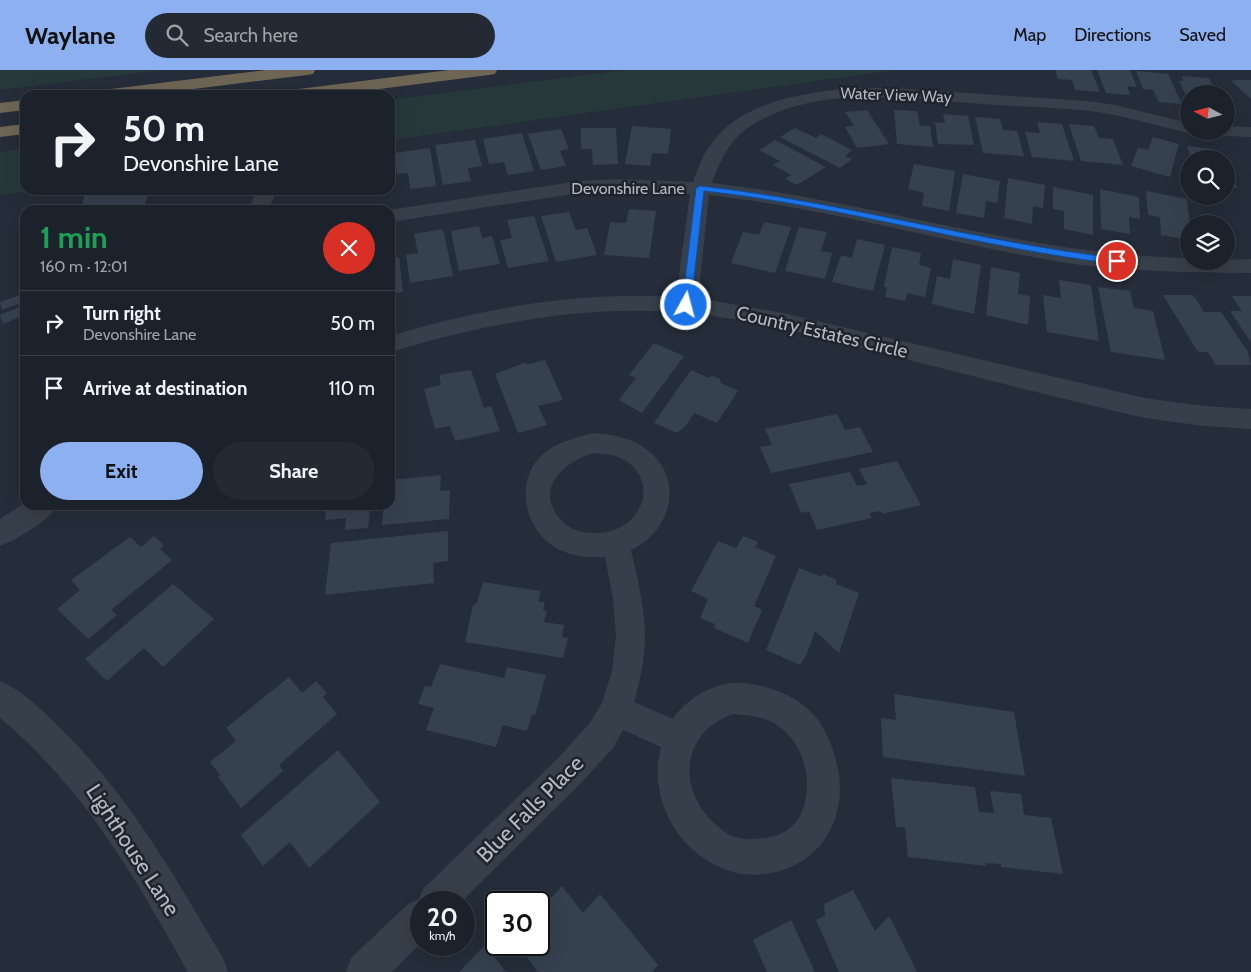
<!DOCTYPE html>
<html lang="en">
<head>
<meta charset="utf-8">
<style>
  body { margin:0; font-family:Cabin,sans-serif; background:#242a33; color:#f1f3f6; height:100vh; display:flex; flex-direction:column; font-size:19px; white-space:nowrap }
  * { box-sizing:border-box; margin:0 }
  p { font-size:16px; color:#a0a4a9 }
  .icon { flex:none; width:28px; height:28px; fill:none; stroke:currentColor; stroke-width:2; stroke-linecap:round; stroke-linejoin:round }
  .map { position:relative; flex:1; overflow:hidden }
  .sheet { position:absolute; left:20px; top:135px; width:375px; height:305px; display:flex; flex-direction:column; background:#1b222b; border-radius:15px; box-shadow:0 5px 20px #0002,0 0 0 1px #393f47 }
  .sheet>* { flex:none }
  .top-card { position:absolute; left:20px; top:20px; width:375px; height:105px; border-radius:15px; box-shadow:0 5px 20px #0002,0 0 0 1px #393f47; background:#1b222b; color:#f1f3f6; overflow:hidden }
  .needle { width:32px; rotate:277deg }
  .controls { position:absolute; left:1180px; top:15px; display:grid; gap:10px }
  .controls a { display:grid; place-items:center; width:55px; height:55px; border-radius:50%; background:#1b222b; box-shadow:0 5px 20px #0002,0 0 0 1px #393f47; font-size:25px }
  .speed { position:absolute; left:410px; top:821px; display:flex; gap:10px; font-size:25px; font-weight:700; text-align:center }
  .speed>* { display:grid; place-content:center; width:65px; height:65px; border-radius:50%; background:#1b222b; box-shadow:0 5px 20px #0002,0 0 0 1px #393f47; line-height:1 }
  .speed small { font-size:12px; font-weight:400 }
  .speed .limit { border:2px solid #111; border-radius:8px; background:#fff; color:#111 }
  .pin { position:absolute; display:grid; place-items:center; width:42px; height:42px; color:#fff; margin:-21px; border:2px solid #fff; border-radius:50%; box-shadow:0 1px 5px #0007 }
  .me { position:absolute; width:55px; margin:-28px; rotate:7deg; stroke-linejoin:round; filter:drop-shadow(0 0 4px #0008) }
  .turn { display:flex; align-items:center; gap:18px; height:105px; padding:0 20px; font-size:22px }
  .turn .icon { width:65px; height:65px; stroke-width:2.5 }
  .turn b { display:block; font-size:35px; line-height:42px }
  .round { display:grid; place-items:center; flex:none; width:52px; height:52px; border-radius:26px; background:#242a33 }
  .summary { display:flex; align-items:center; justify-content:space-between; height:85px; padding:0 20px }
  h1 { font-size:30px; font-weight:700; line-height:38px; color:#1e9e55 }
  .action { display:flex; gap:10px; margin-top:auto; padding:10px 20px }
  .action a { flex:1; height:58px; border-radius:30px; background:#8db1f0; color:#111; font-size:20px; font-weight:700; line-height:58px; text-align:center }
  .action a+a { background:#242a33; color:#f1f3f6 }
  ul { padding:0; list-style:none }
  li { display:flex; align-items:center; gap:15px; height:65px; padding:0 20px; border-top:1px solid #393f47 }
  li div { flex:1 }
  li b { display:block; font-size:19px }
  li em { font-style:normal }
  header { display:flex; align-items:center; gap:30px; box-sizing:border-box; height:70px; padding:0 25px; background:#8db1f0; color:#111 }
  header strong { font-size:24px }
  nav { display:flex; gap:28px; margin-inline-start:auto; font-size:18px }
  .search { width:350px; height:45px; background:#242a33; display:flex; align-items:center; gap:12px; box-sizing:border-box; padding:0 18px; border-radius:28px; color:#a0a4a9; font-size:19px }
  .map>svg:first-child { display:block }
  .green { fill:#26383a }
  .building { fill:#364150 }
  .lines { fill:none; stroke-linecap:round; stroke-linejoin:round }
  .minor { fill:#373f4a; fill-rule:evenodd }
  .highway { fill:#6f6555; fill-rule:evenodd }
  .route { fill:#1a73e8; stroke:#114b97 }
  .labels { text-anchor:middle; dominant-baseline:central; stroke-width:5; stroke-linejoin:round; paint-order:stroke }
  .far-street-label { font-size:16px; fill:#b3bac5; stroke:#1d242e }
  .street-label { font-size:19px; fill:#b3bac5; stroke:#1d242e }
  .near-street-label { font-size:22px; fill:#b3bac5; stroke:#1d242e }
</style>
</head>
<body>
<header>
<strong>Waylane</strong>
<div class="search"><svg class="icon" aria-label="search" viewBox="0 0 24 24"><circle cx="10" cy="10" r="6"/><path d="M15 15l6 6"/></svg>Search here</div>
<nav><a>Map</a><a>Directions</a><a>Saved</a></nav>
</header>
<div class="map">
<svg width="1251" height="902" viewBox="0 0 1251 902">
  <rect width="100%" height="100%" fill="#242d39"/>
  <g class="green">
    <polygon points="0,0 162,0 0,20"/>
    <polygon points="624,0 896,0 390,70 390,30"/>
    <polygon points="25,78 25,120 33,120 0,125 0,82"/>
  </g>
  <g class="building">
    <polygon points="1055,0 1091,0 1100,22 1075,20 1072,10 1058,9"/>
    <polygon points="1097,0 1130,0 1137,17 1127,16 1130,25 1106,23"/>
    <polygon points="1136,1 1168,4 1182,34 1159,32 1153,20 1143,19"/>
    <polygon points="1182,6 1209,8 1217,24 1189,24 1189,31 1179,11 1184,11"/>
    <polygon points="1237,10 1251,10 1251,29 1231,11"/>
    <polygon points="867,40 889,74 857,78 845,57 854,56 845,42"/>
    <polygon points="894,40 917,41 920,56 930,56 933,77 897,74"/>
    <polygon points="943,44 968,46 974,75 938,74 935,52 945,53"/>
    <polygon points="975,47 1000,49 1003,60 1017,61 1024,86 983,83"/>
    <polygon points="1037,52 1062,54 1074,91 1032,87 1025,62 1040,63"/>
    <polygon points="1069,54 1094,56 1099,68 1113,69 1123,95 1081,91"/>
    <polygon points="632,56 671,59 668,84 652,83 650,96 625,94"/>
    <polygon points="581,58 616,58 618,94 593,95 592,79 581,79"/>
    <polygon points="795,58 816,68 821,64 852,80 845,86 852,89 840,98 780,67"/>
    <polygon points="561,59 569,79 560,81 566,96 541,100 528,64"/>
    <polygon points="522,63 534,101 508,105 504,92 489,94 483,69"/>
    <polygon points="1153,67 1179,74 1170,107 1131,96 1138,78 1148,80"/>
    <polygon points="475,70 482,96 468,98 471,111 443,115 435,75"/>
    <polygon points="775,70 826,97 797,115 785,109 791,105 773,95 780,91 759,80"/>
    <polygon points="1187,76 1212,79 1216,89 1191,89"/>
    <polygon points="430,78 436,116 410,119 408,103 397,104 394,83"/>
    <polygon points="914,94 955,101 949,141 922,136 924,123 908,119"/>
    <polygon points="1226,95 1229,95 1237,118 1226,116"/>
    <polygon points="963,104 1000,111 997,133 986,131 984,148 956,143"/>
    <polygon points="1008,108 1045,115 1043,138 1033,136 1032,154 1004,148"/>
    <polygon points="1053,117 1093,125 1093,165 1064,159 1064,141 1053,139"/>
    <polygon points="1100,119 1139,127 1140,149 1129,147 1130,164 1101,159"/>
    <polygon points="86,120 138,120 138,125 148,123 144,140 63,140 64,138 82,135"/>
    <polygon points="1146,121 1187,129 1190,154 1189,170 1161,165 1160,147 1148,145"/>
    <polygon points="629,139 656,141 649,188 604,185 610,152 626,153"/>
    <polygon points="569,142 576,160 587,158 597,185 556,192 541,146"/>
    <polygon points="534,146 549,191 508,198 500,170 512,168 507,150"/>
    <polygon points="764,152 791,157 775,203 731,193 743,162 759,165"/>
    <polygon points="479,156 482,168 492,166 500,194 459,201 451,161"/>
    <polygon points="799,157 827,162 821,181 832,183 825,209 785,201"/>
    <polygon points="443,159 453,206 410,213 406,185 418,183 414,164"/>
    <polygon points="857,169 885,175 873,221 832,212 841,185 852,188"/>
    <polygon points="892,177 921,183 919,195 931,198 925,227 907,223 905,231 885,227 887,217 884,217"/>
    <polygon points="399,187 403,222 390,224 390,189"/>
    <polygon points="953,189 981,195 974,244 932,234 937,206 950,209"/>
    <polygon points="991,197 1020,203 1018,224 1030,226 1028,255 986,245"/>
    <polygon points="1059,210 1091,215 1099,271 1047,262 1043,225 1061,228"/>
    <polygon points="1098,217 1130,221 1134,238 1153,241 1165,290 1111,282"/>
    <polygon points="20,225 23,232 2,240 0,232"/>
    <polygon points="1163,225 1193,225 1204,242 1221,242 1248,282 1251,295 1216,295 1208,282 1198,282"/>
    <polygon points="1232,226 1251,226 1251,272 1230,241 1242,241"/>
    <polygon points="25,235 25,245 3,254 0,245"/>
    <polygon points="654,273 684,286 642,343 619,330 636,308 629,305"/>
    <polygon points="545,290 563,330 538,336 547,355 518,363 495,304 524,293 529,294"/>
    <polygon points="471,300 484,338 491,336 500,361 455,371 450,356 435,359 424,319 441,315 439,305"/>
    <polygon points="691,300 709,308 712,306 720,309 721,313 738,321 717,353 694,343 685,357 677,363 654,353"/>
    <polygon points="837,344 845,360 860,357 873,382 771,403 760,377 772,375 765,359"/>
    <polygon points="897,391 921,435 882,444 881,441 869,443 872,448 817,460 809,441 801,443 789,414 850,402 857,416 867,414 859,399"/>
    <polygon points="441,405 440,421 450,420 449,449 382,455 383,440 370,441 368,458 345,460 346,448 325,450 327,435 390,435 390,410"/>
    <polygon points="448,461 448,491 433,493 434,513 325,525 331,473"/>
    <polygon points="154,466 164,475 160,479 172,490 111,540 117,545 88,569 57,539 80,520 71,510 130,467 141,477"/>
    <polygon points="743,466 758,472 755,477 776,486 754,536 762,540 748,573 714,558 715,554 700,548 708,529 691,521 718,471 736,478"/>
    <polygon points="799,498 822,507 823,504 837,510 836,514 859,523 839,583 815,561 806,586 800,595 766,580"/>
    <polygon points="483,512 541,521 538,532 545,532 543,540 547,541 544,552 564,555 562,567 568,568 563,588 465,572 473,535 477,533"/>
    <polygon points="173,514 214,549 163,597 144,578 107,611 85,589"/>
    <polygon points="440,594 504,608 507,597 546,605 535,645 532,645 527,661 503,655 496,677 426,660 434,638 418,634 425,616 431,617"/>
    <polygon points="289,607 302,623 316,611 327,623 323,627 337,644 279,695 283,701 241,738 218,707 220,705 210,692 236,671 226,658"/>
    <polygon points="894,624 1014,642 1025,706 883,687 881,648 896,650"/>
    <polygon points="338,680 380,732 309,798 290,772 263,796 241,765"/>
    <polygon points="891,708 975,717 979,742 994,743 990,721 1021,724 1024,745 1051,748 1063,804 1001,797 1001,794 985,793 986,796 908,787 905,757 896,757"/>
    <polygon points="562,816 583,843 600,824 658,895 652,902 538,902 518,875 539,875 539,841"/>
    <polygon points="853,820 875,861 889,846 917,902 839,902 816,850 825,846 824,834"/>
    <polygon points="791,850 815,902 767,902 753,870"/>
    <polygon points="485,875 506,902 459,902"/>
  </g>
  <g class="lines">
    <g class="minor">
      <path d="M 851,18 L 893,18 L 1087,31 L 1115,35 L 1189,53 L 1189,61 L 1196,61 L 1189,63 C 1161,57 1133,48 1104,43 C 1064,37 1023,37 983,34 C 906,29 817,13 749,57 C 729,70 720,92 712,113 C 872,131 1027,185 1189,188 L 1189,191 L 1251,189 L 1251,203 C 1186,202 1119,202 1055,191 C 939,171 826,138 709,125 L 698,228 L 783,243 L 1145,328 L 1204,336 L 1251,339 L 1251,359 L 1204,356 L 1145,348 C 1057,328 969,305 881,283 C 806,264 731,243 653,241 C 564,238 475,257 390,282 L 390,266 C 483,238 579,221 676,227 L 690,124 L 620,121 L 579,123 L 390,152 L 389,140 L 579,111 L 620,109 L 693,112 C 697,101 701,89 707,80 C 736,32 801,23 851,18 Z"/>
      <polygon points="1226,56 1251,57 1251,67 1207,65 1204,61 1226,61"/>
      <polygon points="257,120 277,120 268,140 248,140"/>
      <path d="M 594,363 C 614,365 635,368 651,383 C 684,413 670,462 631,480 C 645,539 652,572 634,632 L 673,649 C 687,627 718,610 744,613 C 767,616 792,624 809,640 C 820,650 826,662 831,675 C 852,726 836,784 780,801 C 768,804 755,806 743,804 C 685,794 646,734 661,677 L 623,660 L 613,678 L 581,713 L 461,832 L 421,832 L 421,873 L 392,902 L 346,902 L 351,888 L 408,834 L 419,829 L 423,819 L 557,689 L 589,654 L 602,633 L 612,601 L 616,566 L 613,529 L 605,487 C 588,488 567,486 553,476 C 522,455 515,408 544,383 C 558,372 577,367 594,363 ZM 594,383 C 600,384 607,384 613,385 C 665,402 645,464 595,463 C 583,463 573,461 563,452 C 532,421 562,392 594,383 ZM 733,644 C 745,645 759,646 770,651 C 802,666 814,708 803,739 C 798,754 784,765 770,767 C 758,769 748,771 736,767 C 727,765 721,759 714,753 C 676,717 682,662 733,644 Z"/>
      <path d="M 25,433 L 25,435 L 58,435 C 50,450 16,470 0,476 L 0,449 Z"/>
      <path d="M 0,611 C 22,620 41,639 57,655 C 127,722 174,805 223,888 L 228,902 L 188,902 C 136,808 83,717 0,648 Z"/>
    </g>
    <g class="highway">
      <polygon points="266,0 315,0 313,4 307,5 145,25 94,25 97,21 103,20"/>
      <polygon points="449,0 497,0 495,4 489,5 332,25 282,25 285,21 291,20"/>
      <polygon points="25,30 25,40 0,43 0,33"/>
      <polygon points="25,54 25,64 0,67 0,57"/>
    </g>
  </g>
  <path class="route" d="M 700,116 C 840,131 977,172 1117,188 L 1121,191 L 1117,194 C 978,178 843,136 704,121 L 691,235 L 686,238 L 682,235 L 696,118 Z"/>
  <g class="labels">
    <g class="far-street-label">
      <text transform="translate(896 25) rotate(2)">Water View Way</text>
      <text x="628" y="118">Devonshire Lane</text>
    </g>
    <g class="street-label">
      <text transform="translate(822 262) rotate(13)">Country Estates Circle</text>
    </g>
    <g class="near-street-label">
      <text transform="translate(530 739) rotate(-45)">Blue Falls Place</text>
      <text transform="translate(133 780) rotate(57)">Lighthouse Lane</text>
    </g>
  </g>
</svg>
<div class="controls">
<a><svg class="needle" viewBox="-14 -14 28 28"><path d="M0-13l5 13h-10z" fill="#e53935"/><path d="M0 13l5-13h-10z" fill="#a0a4a9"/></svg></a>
<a><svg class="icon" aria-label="search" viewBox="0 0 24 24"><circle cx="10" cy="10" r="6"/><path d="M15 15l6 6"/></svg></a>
<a><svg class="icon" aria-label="layers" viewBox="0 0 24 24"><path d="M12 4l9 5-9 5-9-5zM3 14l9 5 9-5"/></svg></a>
</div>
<div class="speed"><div>20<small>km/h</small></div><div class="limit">30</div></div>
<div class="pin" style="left:1117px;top:191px;background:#d93025"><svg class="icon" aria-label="arrive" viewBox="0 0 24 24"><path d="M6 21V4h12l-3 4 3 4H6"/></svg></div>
<svg class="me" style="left:686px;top:235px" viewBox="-20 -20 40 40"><circle r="17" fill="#1a73e8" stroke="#fff" stroke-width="3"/><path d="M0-11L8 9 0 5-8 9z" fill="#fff"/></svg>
<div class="top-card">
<div class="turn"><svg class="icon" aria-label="right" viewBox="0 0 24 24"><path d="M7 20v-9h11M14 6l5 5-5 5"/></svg><div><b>50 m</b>Devonshire Lane</div></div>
</div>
<section class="sheet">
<div class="summary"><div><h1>1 min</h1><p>160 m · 12:01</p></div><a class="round" style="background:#d93025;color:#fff"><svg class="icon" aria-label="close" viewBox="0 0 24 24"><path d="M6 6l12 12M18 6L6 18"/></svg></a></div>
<ul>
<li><svg class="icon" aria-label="right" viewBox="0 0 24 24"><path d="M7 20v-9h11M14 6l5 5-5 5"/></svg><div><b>Turn right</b><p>Devonshire Lane</p></div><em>50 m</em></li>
<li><svg class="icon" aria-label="arrive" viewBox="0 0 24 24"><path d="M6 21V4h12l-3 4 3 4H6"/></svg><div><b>Arrive at destination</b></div><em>110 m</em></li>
</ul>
<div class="action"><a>Exit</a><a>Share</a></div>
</section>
</div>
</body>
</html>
